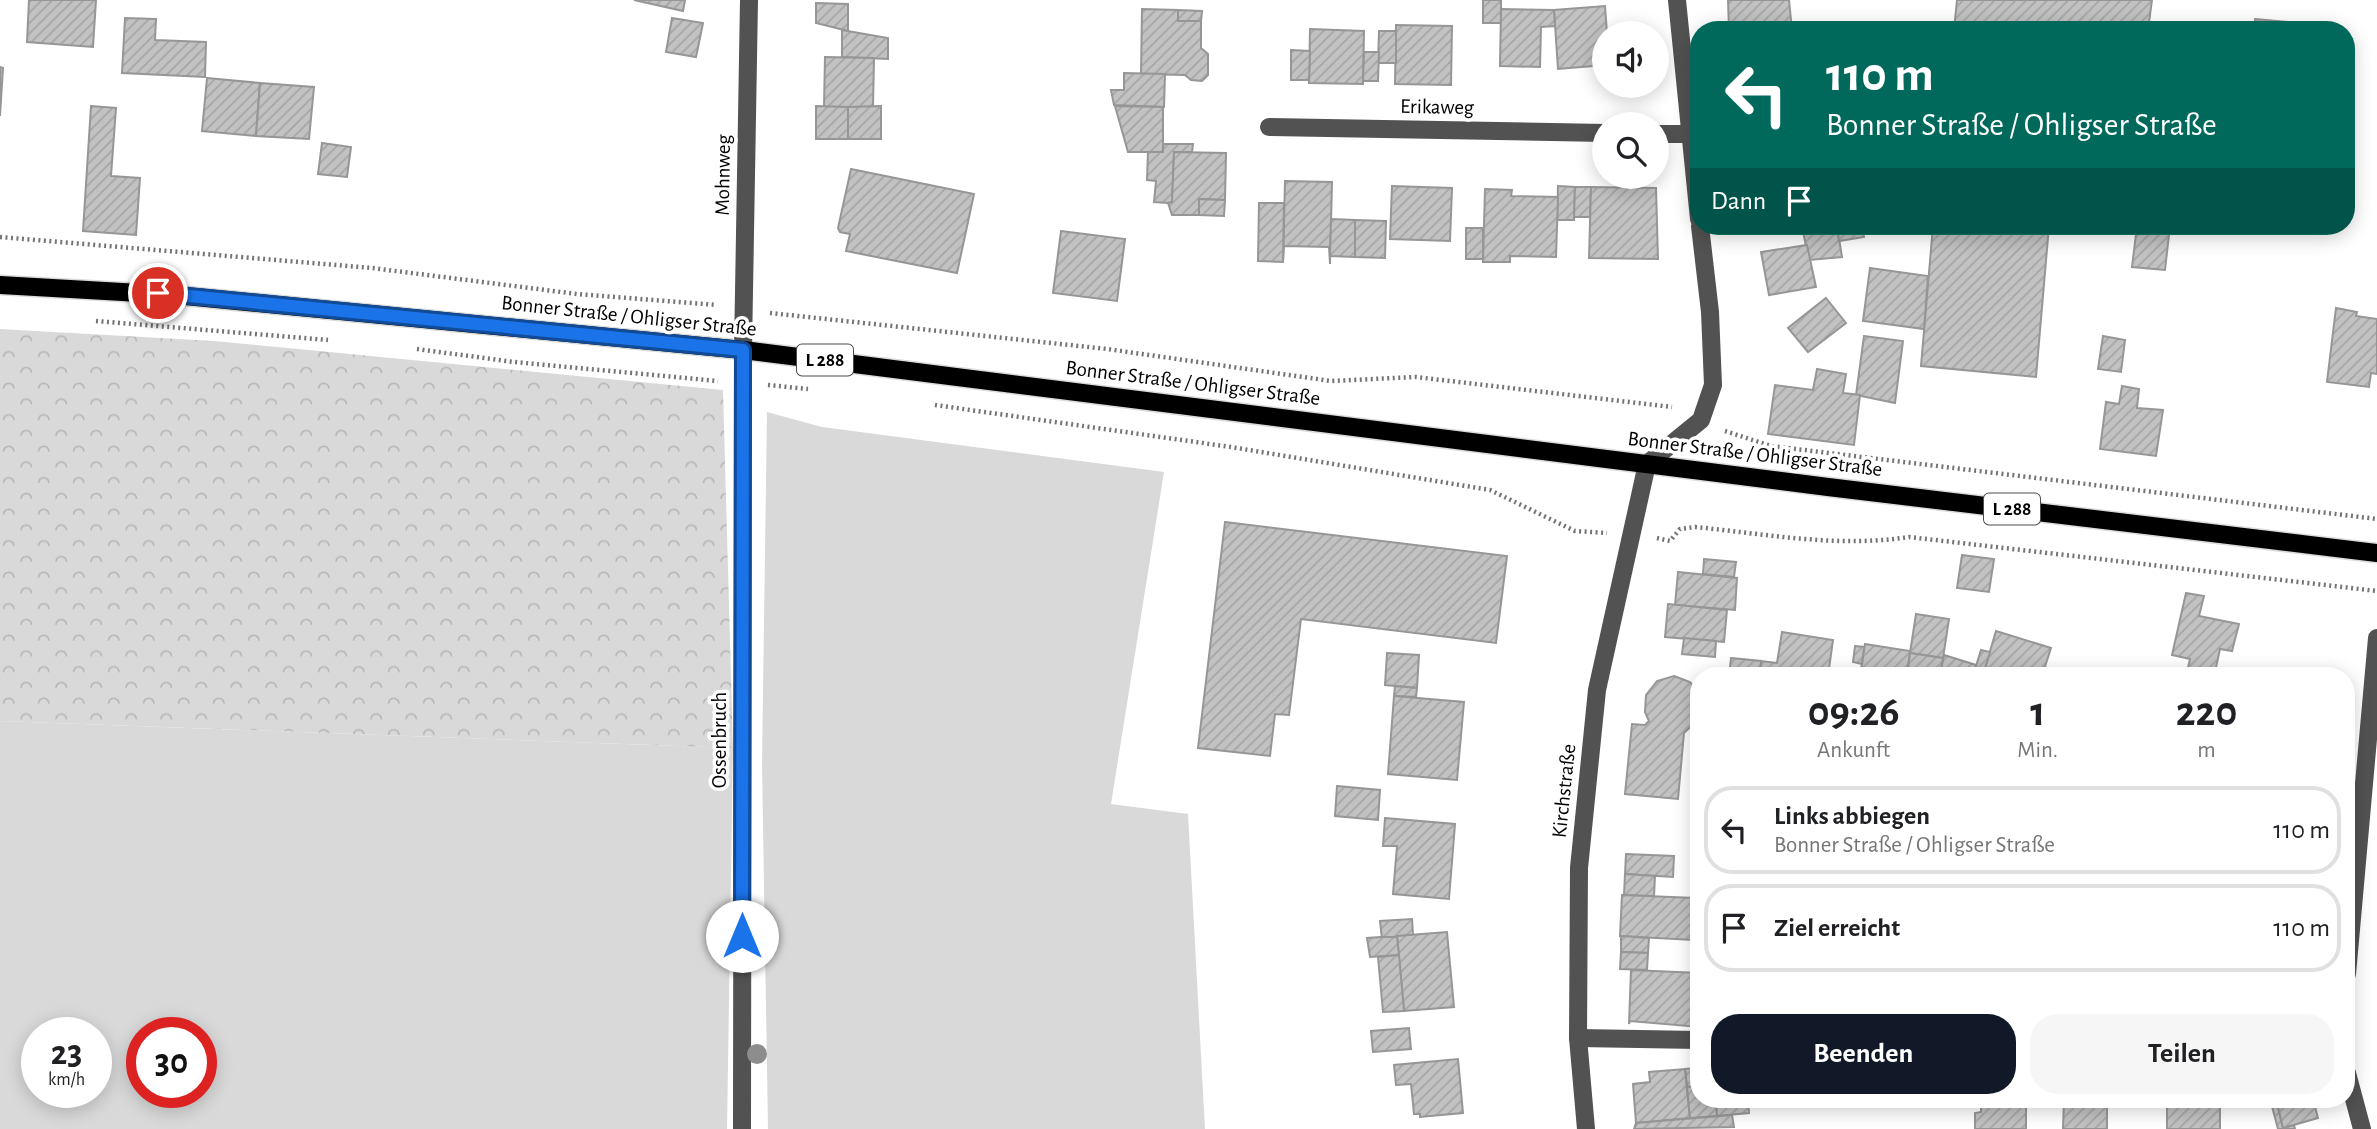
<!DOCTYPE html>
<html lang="de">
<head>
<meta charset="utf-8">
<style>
  body { margin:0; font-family:"Alegreya Sans",sans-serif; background:#f6f6f6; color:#202124; height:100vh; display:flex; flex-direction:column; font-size:26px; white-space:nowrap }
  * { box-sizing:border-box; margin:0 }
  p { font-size:23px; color:#757577 }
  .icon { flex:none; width:38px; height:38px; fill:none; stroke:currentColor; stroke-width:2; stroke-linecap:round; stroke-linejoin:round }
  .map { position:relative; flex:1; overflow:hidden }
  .side { position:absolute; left:1690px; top:667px; width:665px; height:441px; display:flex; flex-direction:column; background:#fff; border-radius:28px; box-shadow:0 4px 18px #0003 }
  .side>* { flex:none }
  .top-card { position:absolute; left:1690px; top:21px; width:665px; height:214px; border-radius:28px; box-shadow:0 4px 18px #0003; background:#00695c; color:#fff; overflow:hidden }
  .buttons { position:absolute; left:1592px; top:21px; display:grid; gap:14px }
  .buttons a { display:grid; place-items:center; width:77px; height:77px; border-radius:50%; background:#fff; box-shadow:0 4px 18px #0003; font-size:35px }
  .speed { position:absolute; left:21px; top:1017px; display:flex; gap:14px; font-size:35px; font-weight:700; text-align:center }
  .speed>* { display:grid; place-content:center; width:91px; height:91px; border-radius:50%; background:#fff; box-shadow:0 4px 18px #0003; line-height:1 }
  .speed small { font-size:18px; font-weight:400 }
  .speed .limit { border:10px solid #d22; background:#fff; color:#111 }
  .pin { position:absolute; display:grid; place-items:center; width:60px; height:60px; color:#fff; margin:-30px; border:4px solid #fff; border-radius:50%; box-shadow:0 2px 7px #0007 }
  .me { position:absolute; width:77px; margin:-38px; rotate:0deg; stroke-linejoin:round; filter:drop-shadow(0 0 5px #0008) }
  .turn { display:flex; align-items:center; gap:24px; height:147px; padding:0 21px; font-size:32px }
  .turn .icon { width:91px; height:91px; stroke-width:2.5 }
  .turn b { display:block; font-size:49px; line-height:60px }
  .then { display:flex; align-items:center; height:66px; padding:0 21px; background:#0003; gap:14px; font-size:26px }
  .eta { display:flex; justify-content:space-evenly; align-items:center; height:119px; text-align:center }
  .eta b { font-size:42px; font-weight:700; line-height:49px }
  .action { display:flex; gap:14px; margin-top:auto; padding:14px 21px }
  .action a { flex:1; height:80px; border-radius:28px; background:#111827; color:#fff; font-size:28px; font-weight:700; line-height:80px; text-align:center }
  .action a+a { background:#f6f6f6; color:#202124 }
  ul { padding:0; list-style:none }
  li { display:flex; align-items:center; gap:21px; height:88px; margin:0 14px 10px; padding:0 7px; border:4px solid #e0e0e0; border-radius:28px }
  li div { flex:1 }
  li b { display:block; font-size:26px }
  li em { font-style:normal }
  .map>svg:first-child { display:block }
  .grass { fill:#d9d9d9; fill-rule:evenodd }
  .forest { fill:url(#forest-crowns) }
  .building { fill:url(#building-hatch); stroke:#969696; stroke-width:2 }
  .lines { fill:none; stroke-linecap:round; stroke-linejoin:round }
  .major-casing { stroke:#dbdbdb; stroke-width:21 }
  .path { stroke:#747474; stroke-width:4.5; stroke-dasharray:2 3.5; stroke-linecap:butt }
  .minor { stroke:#525252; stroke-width:18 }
  .major { stroke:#000; stroke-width:18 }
  .tree { fill:#8d8d8d }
  .route-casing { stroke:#114b97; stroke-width:18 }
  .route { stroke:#1a73e8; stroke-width:12 }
  .labels { text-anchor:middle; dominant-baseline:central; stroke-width:7; stroke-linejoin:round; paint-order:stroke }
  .shield { fill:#fff; stroke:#4c4c4c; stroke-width:2 }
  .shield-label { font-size:19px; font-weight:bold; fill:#000 }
  .street-label { font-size:21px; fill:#000; stroke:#fff }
</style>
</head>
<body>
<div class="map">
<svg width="2377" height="1129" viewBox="0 0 2377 1129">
  <defs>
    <pattern id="forest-crowns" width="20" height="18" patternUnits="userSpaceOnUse" patternTransform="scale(1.75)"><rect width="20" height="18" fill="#d9d9d9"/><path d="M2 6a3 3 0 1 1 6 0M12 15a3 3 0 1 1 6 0" fill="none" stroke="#b8b8b8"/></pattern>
    <pattern id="building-hatch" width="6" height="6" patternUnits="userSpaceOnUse" patternTransform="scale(1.75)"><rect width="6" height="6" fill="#c2c2c2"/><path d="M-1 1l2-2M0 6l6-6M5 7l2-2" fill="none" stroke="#a5a5a5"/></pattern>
  </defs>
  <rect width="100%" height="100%" fill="#fff"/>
  <g class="grass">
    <polygon points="767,412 822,427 1164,472 1111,804 1188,814 1205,1129 768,1129 762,762"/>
    <path d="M 0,721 L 733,748 L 727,1129 L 0,1129 ZM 37,1032 L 96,1032 L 96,1092 L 37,1092 ZM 142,1032 L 201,1032 L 201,1092 L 142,1092 Z"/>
  </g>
  <polygon class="forest" points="0,329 214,341 723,390 733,748 0,721"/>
  <g class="building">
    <polygon points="29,0 96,0 93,47 27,42"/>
    <polygon points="634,0 685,0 683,11"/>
    <rect x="1483" y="0" width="18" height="23"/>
    <polygon points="1728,0 1789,0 1792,30 1729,30"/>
    <polygon points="1957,0 2152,0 2148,30 1954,30"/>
    <polygon points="816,3 848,4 848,31 816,23"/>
    <polygon points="1605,6 1607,33 1605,33 1605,65 1558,69 1554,10"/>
    <polygon points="1142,9 1178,10 1178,21 1201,21 1201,48 1208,54 1208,75 1202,81 1191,80 1185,75 1141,74"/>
    <polygon points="1501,9 1554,10 1555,26 1541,27 1540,67 1500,66"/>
    <polygon points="1178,10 1202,11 1201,21 1178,21"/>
    <polygon points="125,18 156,19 155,40 206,42 205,77 122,73"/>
    <polygon points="672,18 703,23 696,57 666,52"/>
    <polygon points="2255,19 2323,25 2323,30 2254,30"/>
    <polygon points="1396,25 1452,26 1451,85 1395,84"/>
    <polygon points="1310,29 1364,31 1363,84 1309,83"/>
    <polygon points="842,30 888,38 888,59 842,57"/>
    <polygon points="1379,31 1396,31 1396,63 1378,63"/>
    <polygon points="1291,50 1310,51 1309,80 1291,80"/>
    <polygon points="1364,52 1379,52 1378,81 1363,81"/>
    <polygon points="825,57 874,58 873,107 824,107"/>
    <polygon points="0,67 3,68 0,116"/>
    <polygon points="1124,73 1165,74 1164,107 1114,105 1111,90 1124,90"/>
    <polygon points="207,78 260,83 256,136 202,131"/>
    <polygon points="260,83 314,87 309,139 256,136"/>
    <polygon points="91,106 116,108 111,176 140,178 136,235 83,231"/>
    <polygon points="816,106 848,107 848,139 816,139"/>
    <polygon points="881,106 881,139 848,139 848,107"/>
    <polygon points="1115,106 1163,107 1163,152 1128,152"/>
    <polygon points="322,143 351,147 347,177 318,174"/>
    <polygon points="1163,144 1193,144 1192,152 1174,152 1172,202 1168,203 1154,202 1156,181 1147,180 1148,152 1163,152"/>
    <polygon points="1174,152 1226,153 1225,200 1199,199 1199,215 1172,215 1168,203 1172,202"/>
    <polygon points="851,169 974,194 957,273 846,251 850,234 840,232 838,228"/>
    <polygon points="1285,181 1332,182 1330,264 1329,247 1284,246 1283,262"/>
    <polygon points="1392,186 1452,188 1450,241 1390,239"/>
    <polygon points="1558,186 1575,187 1574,220 1557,220"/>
    <polygon points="1575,187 1591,187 1590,217 1574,217"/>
    <polygon points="1591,187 1656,188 1658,259 1589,258"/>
    <polygon points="1485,189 1512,190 1511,196 1558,197 1556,257 1510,256 1510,262 1483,262"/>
    <polygon points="1199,199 1225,200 1224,216 1199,215"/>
    <polygon points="1259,203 1284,203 1283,262 1258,261"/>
    <polygon points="1331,219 1355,220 1355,257 1330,256"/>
    <polygon points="1355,220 1386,221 1385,258 1355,257"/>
    <polygon points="1837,226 1842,257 1809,260 1802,227"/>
    <polygon points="1837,226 1862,226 1864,237 1839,241"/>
    <polygon points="1933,226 2049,226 2036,377 1921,366"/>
    <polygon points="2137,226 2170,226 2165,270 2132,267"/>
    <rect x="1466" y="228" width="17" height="31"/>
    <polygon points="1061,231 1125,239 1117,301 1053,293"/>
    <polygon points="1807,245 1816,287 1769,295 1761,252"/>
    <polygon points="1870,268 1928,276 1924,329 1863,321"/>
    <polygon points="1826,298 1846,323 1808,352 1788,328"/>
    <polygon points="2336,308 2357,312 2356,316 2377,319 2377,374 2371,373 2369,387 2327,382"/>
    <polygon points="1864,336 1903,341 1895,403 1856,395"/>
    <polygon points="2103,336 2125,340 2121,372 2098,369"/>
    <polygon points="1817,369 1846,374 1843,393 1860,395 1854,445 1768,434 1775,385 1813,390"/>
    <polygon points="2122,386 2139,389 2137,408 2163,410 2156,456 2100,449 2106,402 2119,404"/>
    <polygon points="1225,522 1507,556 1496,643 1301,619 1289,715 1275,714 1270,756 1198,748"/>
    <polygon points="1962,555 1994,559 1989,592 1957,588"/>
    <polygon points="1704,559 1736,562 1734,577 1703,574"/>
    <polygon points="1678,572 1737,578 1735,610 1675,605"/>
    <polygon points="2186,593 2204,596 2199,616 2239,624 2232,651 2220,649 2215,672 2186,676 2190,659 2172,655"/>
    <polygon points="1668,604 1727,610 1724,642 1665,637"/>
    <polygon points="1916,614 1949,619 1943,658 1910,653"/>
    <polygon points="1996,631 2051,648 2042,676 2011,676 1985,668"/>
    <polygon points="1782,632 1833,640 1828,676 1760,676 1761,661 1777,663"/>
    <polygon points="1684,638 1716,641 1715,657 1682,654"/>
    <polygon points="1865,644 1910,651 1907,676 1860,676"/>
    <polygon points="1855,646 1864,647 1862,664 1853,662"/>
    <polygon points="1981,650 1990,652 1985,668 2011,676 1973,676"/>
    <polygon points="1387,653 1419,655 1417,688 1385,685"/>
    <polygon points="1910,653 1943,658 1940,676 1907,676"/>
    <polygon points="1944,655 1976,665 1973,676 1940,676"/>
    <polygon points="1731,658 1761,661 1760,676 1729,676"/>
    <polygon points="1674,676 1690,682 1699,693 1699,719 1684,733 1678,799 1625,794 1632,724 1645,725 1649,721 1645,712 1646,695 1657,681"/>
    <polygon points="1395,686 1417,688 1416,697 1394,696"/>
    <polygon points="1394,696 1464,702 1457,780 1388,774"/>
    <polygon points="1337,786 1380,790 1378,820 1335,816"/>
    <polygon points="1385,818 1455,824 1449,899 1393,894 1397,846 1383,846"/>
    <polygon points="1626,854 1674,856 1673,877 1625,874"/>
    <polygon points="1625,874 1655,876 1654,896 1624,895"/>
    <polygon points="1622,895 1695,898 1693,940 1620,936"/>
    <polygon points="1412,919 1413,935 1382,939 1380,921"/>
    <polygon points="1447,932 1454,1007 1404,1011 1397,936"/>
    <polygon points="1621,936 1649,938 1648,953 1621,952"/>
    <polygon points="1381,937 1397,937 1399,955 1370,957 1367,938"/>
    <polygon points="1621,952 1648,953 1647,970 1620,969"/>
    <polygon points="1399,955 1404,1011 1383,1012 1378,957"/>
    <polygon points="1631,970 1699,973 1699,1027 1630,1021 1629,1024"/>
    <polygon points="1409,1028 1411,1049 1373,1052 1371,1031"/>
    <polygon points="1458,1059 1463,1113 1420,1117 1420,1114 1414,1114 1411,1084 1396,1085 1394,1065"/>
    <polygon points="1695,1068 1697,1086 1687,1087 1685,1069"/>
    <polygon points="1685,1069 1690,1118 1636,1123 1633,1084 1650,1082 1649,1072"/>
    <polygon points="1696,1072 1699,1072 1699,1099 1716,1099 1717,1116 1690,1118 1687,1087 1697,1086"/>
    <polygon points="1716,1099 1748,1099 1749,1113 1717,1116"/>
    <polygon points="1981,1099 2026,1099 2026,1129 1975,1129 1975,1113 1981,1112"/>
    <polygon points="2064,1099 2107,1099 2107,1129 2063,1129"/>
    <rect x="2167" y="1099" width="53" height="30"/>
    <polygon points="2270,1099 2276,1099 2283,1128 2294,1125 2295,1129 2278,1129"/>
    <polygon points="2276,1099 2313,1099 2318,1118 2283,1128"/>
    <polygon points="1732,1115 1734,1127 1634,1129 1636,1123"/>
  </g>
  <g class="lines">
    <defs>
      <polyline id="major" points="0,285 175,295 743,350 1828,487 2377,553"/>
    </defs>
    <use href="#major" class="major-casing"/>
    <g class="path">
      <polyline points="0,237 372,268 577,294 717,305"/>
      <polyline points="770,313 1107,349 1331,381 1416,377 1672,407"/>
      <polyline points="96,321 328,340"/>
      <polyline points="417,349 514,362 718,381"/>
      <polyline points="768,385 808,389"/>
      <polyline points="935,405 1231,447 1490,490 1575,531 1607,533"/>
      <polyline points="1725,431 1771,446 2377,519"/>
      <path d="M 1657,538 L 1670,541 L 1680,529 L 1695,527 C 1767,534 1837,548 1909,537 L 2377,591"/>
    </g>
    <g class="minor">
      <polyline points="1677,0 1699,219"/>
      <polyline points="1269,127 1605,133"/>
      <polyline points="1657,134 1690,134"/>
      <polyline points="2347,974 2377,638"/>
      <polyline points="1578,1038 1699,1040"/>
      <polyline points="2347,1073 2362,1129"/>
      <polyline points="742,1129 743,350 749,0"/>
      <polyline points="1586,1129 1578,1038 1579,868 1597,690 1647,464 1701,420 1713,385 1710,312 1700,226"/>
    </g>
    <use href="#major" class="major"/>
  </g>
  <circle class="tree" cx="757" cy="1054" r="10"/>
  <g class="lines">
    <defs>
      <polyline id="route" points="158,293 743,350 742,936"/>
    </defs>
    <use href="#route" class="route-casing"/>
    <use href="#route" class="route"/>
  </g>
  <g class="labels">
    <g class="shield">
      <rect x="797" y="344.5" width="56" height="31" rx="5"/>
      <rect x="1984" y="493.5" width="56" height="31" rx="5"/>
    </g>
    <g class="shield-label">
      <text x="825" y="360">L 288</text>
      <text x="2012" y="509">L 288</text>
    </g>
    <g class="street-label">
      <text transform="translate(1437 107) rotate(1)">Erikaweg</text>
      <text transform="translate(723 175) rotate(-89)">Mohnweg</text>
      <text transform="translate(629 316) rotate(6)">Bonner Straße / Ohligser Straße</text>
      <text transform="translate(1193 383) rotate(7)">Bonner Straße / Ohligser Straße</text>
      <text transform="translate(1755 454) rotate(7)">Bonner Straße / Ohligser Straße</text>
      <text transform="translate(719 740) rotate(-90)">Ossenbruch</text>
      <text transform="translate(1564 791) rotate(-84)">Kirchstraße</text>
    </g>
  </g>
</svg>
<div class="buttons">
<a><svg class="icon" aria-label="sound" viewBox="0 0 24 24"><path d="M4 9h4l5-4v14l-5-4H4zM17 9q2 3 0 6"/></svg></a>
<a><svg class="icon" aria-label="search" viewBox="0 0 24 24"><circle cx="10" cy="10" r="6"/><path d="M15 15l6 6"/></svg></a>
</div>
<div class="speed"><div>23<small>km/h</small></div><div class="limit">30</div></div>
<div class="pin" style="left:158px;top:293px;background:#d93025"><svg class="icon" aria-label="arrive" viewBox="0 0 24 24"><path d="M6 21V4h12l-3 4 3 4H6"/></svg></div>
<svg class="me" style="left:742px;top:936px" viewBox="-20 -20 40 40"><circle r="19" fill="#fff"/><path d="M0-13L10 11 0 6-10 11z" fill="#1a73e8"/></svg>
<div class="top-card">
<div class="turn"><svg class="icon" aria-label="left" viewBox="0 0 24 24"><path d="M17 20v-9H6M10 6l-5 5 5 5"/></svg><div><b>110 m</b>Bonner Straße / Ohligser Straße</div></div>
<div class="then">Dann<svg class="icon" aria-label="arrive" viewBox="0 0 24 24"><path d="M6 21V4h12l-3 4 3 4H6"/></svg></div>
</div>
<section class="side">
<div class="eta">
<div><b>09:26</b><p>Ankunft</p></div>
<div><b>1</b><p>Min.</p></div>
<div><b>220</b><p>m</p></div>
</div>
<ul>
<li><svg class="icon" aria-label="left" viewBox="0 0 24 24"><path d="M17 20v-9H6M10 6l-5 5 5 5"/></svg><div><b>Links abbiegen</b><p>Bonner Straße / Ohligser Straße</p></div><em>110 m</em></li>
<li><svg class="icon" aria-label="arrive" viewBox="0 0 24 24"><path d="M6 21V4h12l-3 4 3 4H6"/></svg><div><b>Ziel erreicht</b></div><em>110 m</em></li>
</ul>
<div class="action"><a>Beenden</a><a>Teilen</a></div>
</section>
</div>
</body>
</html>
